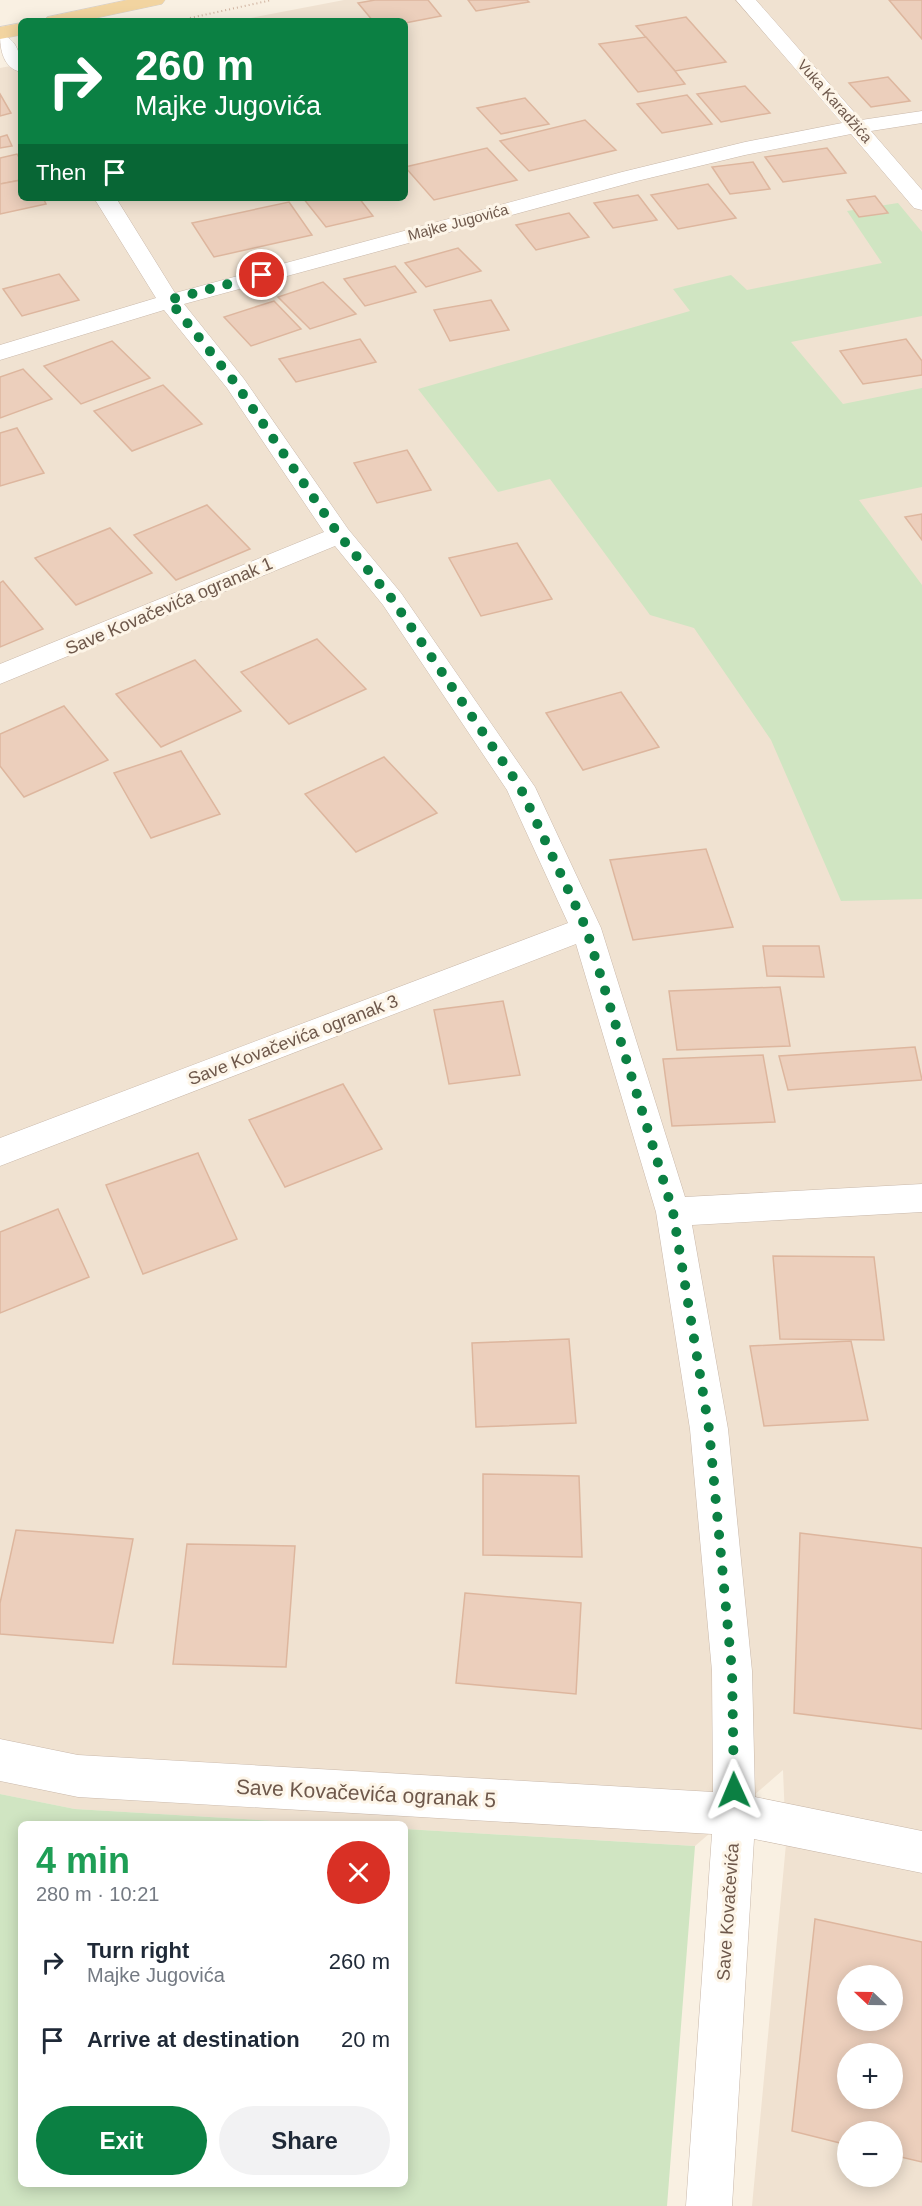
<!DOCTYPE html>
<html lang="en">
<head>
<meta charset="utf-8">
<style>
  body { margin:0; font-family:Arial,sans-serif; background:#f2f2f3; color:#1f2937; height:100vh; display:flex; flex-direction:column; font-size:22px; white-space:nowrap }
  * { box-sizing:border-box; margin:0 }
  p { font-size:20px; color:#747a83 }
  .icon { flex:none; width:33px; height:33px; fill:none; stroke:currentColor; stroke-width:2; stroke-linecap:round; stroke-linejoin:round }
  .map { position:relative; flex:1; overflow:hidden }
  .panel { position:absolute; left:18px; top:1821px; width:390px; height:366px; display:flex; flex-direction:column; background:#fff; border-radius:9px; box-shadow:0 3px 15px #0003 }
  .panel>* { flex:none }
  .banner { position:absolute; left:18px; top:18px; width:390px; height:183px; border-radius:9px; box-shadow:0 3px 15px #0003; background:#0b8043; color:#fff; overflow:hidden }
  .needle { width:39px; rotate:292deg }
  .tools { position:absolute; left:837px; top:1965px; display:grid; gap:12px }
  .tools a { display:grid; place-items:center; width:66px; height:66px; border-radius:50%; background:#fff; box-shadow:0 3px 15px #0003; font-size:30px }
  .pin { position:absolute; display:grid; place-items:center; width:51px; height:51px; color:#fff; margin:-26px; border:3px solid #fff; border-radius:50%; box-shadow:0 2px 6px #0007 }
  .me { position:absolute; width:66px; margin:-33px; rotate:359deg; stroke-linejoin:round; filter:drop-shadow(0 0 4px #0008) }
  .turn { display:flex; align-items:center; gap:21px; height:126px; padding:0 18px; font-size:27px }
  .turn .icon { width:78px; height:78px; stroke-width:2.5 }
  .turn b { display:block; font-size:42px; line-height:51px }
  .then { display:flex; align-items:center; height:57px; padding:0 18px; background:#0003; gap:12px; font-size:22px }
  .round { display:grid; place-items:center; flex:none; width:63px; height:63px; border-radius:32px; background:#f2f2f3 }
  .overview { display:flex; align-items:center; justify-content:space-between; height:102px; padding:0 18px }
  h1 { font-size:36px; font-weight:700; line-height:45px; color:#1e9e55 }
  .action { display:flex; gap:12px; margin-top:auto; padding:12px 18px }
  .action a { flex:1; height:69px; border-radius:36px; background:#0b8043; color:#fff; font-size:24px; font-weight:700; line-height:69px; text-align:center }
  .action a+a { background:#f2f2f3; color:#1f2937 }
  ul { padding:0; list-style:none }
  li { display:flex; align-items:center; gap:18px; height:78px; padding:0 18px }
  li div { flex:1 }
  li b { display:block; font-size:22px }
  li em { font-style:normal }
  .map>svg:first-child { display:block }
  .residential { fill:#f0e2d1; fill-rule:evenodd }
  .green { fill:#d0e5c2 }
  .building { fill:#eccfbc; stroke:#ddb69e; stroke-width:1.5; fill-rule:evenodd }
  .lines { fill:none; stroke-linecap:round; stroke-linejoin:round }
  .street-casing { stroke:#c9b8aa; stroke-width:1 }
  .primary-casing { stroke:#d6d0cd; stroke-width:1 }
  .path { stroke:#d0b3a0; stroke-width:2; stroke-dasharray:1 3; stroke-linecap:butt }
  .street { fill:#fff; fill-rule:evenodd }
  .primary { fill:#f2d4a0; fill-rule:evenodd }
  .route { stroke:#0b8043; stroke-width:10; stroke-dasharray:0 18 }
  .labels { text-anchor:middle; dominant-baseline:central; stroke-width:6; stroke-linejoin:round; paint-order:stroke }
  .far-street-label { font-size:15px; fill:#6e584b; stroke:#fdf5e8 }
  .street-label { font-size:18px; fill:#6e584b; stroke:#fdf5e8 }
  .near-street-label { font-size:21px; fill:#6e584b; stroke:#fdf5e8 }
</style>
</head>
<body>
<div class="map">
<svg width="922" height="2206" viewBox="0 0 922 2206">
  <rect width="100%" height="100%" fill="#f9f0e2"/>
  <path class="residential" d="M 344,0 L 922,0 L 922,2206 L 752,2206 L 786,1844 L 783,1770 L 695,1846 L 405,1829 L 405,1824 L 325,1824 L 75,1809 L 0,1794 L 0,68 L 21,64 L 21,198 L 405,198 L 405,21 L 235,21 ZM 848,1976 L 892,1976 L 892,2020 L 848,2020 ZM 848,2054 L 892,2054 L 892,2098 L 848,2098 ZM 848,2132 L 892,2132 L 892,2176 L 848,2176 Z"/>
  <g class="green">
    <polygon points="898,203 922,232 922,316 791,342 843,404 922,388 922,487 859,500 922,585 922,899 841,901 771,740 694,628 650,615 550,479 498,492 418,389 690,311 673,289 731,275 747,290 882,263 847,211"/>
    <polygon points="0,1794 75,1809 325,1824 21,1824 21,2184 405,2184 405,1829 695,1846 667,2206 0,2206"/>
  </g>
  <g class="building">
    <polygon points="375,0 428,0 441,16 405,23 373,21 358,3"/>
    <polygon points="468,0 527,0 529,2 476,11"/>
    <polygon points="889,0 922,0 922,39"/>
    <polygon points="686,17 726,62 675,71 636,26"/>
    <polygon points="646,37 675,71 685,84 638,92 599,44"/>
    <polygon points="888,77 910,101 871,107 849,83"/>
    <polygon points="745,86 770,113 721,122 697,94"/>
    <polygon points="0,94 11,113 0,116"/>
    <polygon points="687,95 712,124 662,133 637,104"/>
    <polygon points="525,98 549,124 501,134 477,108"/>
    <polygon points="585,120 616,150 529,171 500,141"/>
    <polygon points="7,135 12,146 0,148 0,137"/>
    <polygon points="487,148 517,180 434,200 405,167"/>
    <polygon points="827,148 846,173 783,182 765,157"/>
    <polygon points="17,154 21,161 21,180 0,184 0,158"/>
    <polygon points="753,162 770,189 730,194 712,167"/>
    <polygon points="21,180 21,198 43,198 46,204 0,214 0,184"/>
    <polygon points="708,184 736,218 678,229 651,195"/>
    <polygon points="638,195 657,220 613,228 594,203"/>
    <polygon points="875,196 888,213 859,217 847,200"/>
    <polygon points="303,198 359,198 373,216 326,227"/>
    <polygon points="289,202 312,235 214,257 192,223"/>
    <polygon points="569,213 589,237 536,250 516,225"/>
    <polygon points="458,248 481,271 426,287 405,263"/>
    <polygon points="395,266 416,292 365,306 344,279"/>
    <polygon points="59,274 79,300 22,316 3,289"/>
    <polygon points="323,282 356,314 310,329 278,297"/>
    <polygon points="491,300 509,330 450,341 434,310"/>
    <polygon points="274,301 301,329 251,346 224,317"/>
    <polygon points="360,339 376,362 296,382 279,359"/>
    <polygon points="906,339 922,361 922,375 863,384 840,351"/>
    <polygon points="112,341 150,378 81,404 44,366"/>
    <polygon points="23,369 52,399 0,418 0,377"/>
    <polygon points="163,385 202,424 132,451 94,411"/>
    <polygon points="17,428 44,473 0,486 0,433"/>
    <polygon points="407,450 431,490 377,503 354,463"/>
    <polygon points="207,505 250,549 176,580 134,535"/>
    <polygon points="922,514 922,540 905,517"/>
    <polygon points="110,528 152,573 76,605 35,558"/>
    <polygon points="517,543 552,599 481,616 449,558"/>
    <polygon points="3,581 43,629 0,647 0,583"/>
    <polygon points="317,639 366,689 289,724 241,672"/>
    <polygon points="195,660 241,711 161,747 116,694"/>
    <polygon points="621,692 659,747 583,770 546,713"/>
    <polygon points="64,706 108,760 24,797 0,766 0,734"/>
    <polygon points="181,751 220,814 151,838 114,773"/>
    <polygon points="384,757 437,813 356,852 305,794"/>
    <polygon points="706,849 733,927 633,940 610,860"/>
    <polygon points="763,946 819,946 824,977 767,976"/>
    <polygon points="780,987 790,1046 677,1050 669,991"/>
    <polygon points="503,1001 520,1075 449,1084 434,1010"/>
    <polygon points="915,1047 922,1080 788,1090 779,1056"/>
    <polygon points="763,1055 775,1122 672,1126 663,1059"/>
    <polygon points="343,1084 382,1149 285,1187 249,1120"/>
    <polygon points="198,1153 237,1239 143,1274 106,1185"/>
    <polygon points="58,1209 89,1277 0,1313 0,1232"/>
    <polygon points="773,1256 874,1257 884,1340 780,1339"/>
    <polygon points="569,1339 576,1423 476,1427 472,1343"/>
    <polygon points="851,1341 868,1420 764,1426 750,1346"/>
    <polygon points="483,1474 579,1476 582,1557 483,1555"/>
    <polygon points="16,1530 133,1539 113,1643 0,1634 0,1603"/>
    <polygon points="800,1533 922,1548 922,1729 794,1713"/>
    <polygon points="187,1544 295,1546 286,1667 173,1664"/>
    <polygon points="465,1593 581,1603 576,1694 456,1683"/>
    <path d="M 815,1919 L 922,1942 L 922,2162 L 892,2155 L 892,2132 L 848,2132 L 848,2145 L 792,2131 ZM 848,1976 L 892,1976 L 892,2020 L 848,2020 ZM 848,2054 L 892,2054 L 892,2098 L 848,2098 Z"/>
  </g>
  <g class="lines">
    <defs>
      <g id="street">
        <polygon points="736,0 756,0 861,120 922,111 922,123 871,131 922,190 922,210 914,208 851,134 745,155 637,181 184,304 244,379 348,529 401,593 535,787 601,928 685,1197 922,1184 922,1212 692,1225 728,1429 752,1671 755,1797 922,1831 922,1873 754,1839 732,2206 686,2206 712,1834 78,1797 0,1781 0,1739 78,1755 713,1792 712,1671 690,1429 656,1212 576,944 0,1166 0,1138 568,923 507,790 383,605 335,546 0,684 0,664 324,532 227,388 164,310 0,360 0,345 156,298 94,198 116,198 175,293 622,172 745,142 842,123"/>
        <path d="M 0,34 C 18,39 21,56 21,72 C 3,68 0,50 0,34 Z"/>
      </g>
      <g id="primary">
        <polygon points="127,0 165,0 162,4 82,21 44,21 47,17"/>
        <polygon points="21,23 21,35 0,39 0,27"/>
      </g>
    </defs>
    <use href="#street" class="street-casing"/>
    <use href="#primary" class="primary-casing"/>
    <polyline class="path" points="190,18 272,0"/>
    <use href="#street" class="street"/>
    <use href="#primary" class="primary"/>
  </g>
  <g class="lines">
    <polyline class="route" points="262,275 169,300 236,384 339,535 392,599 520,787 586,928 673,1212 709,1429 732,1671 734,1790"/>
  </g>
  <g class="labels">
    <g class="far-street-label">
      <text transform="translate(835 101) rotate(49)">Vuka Karadžića</text>
      <text transform="translate(458 222) rotate(-15)">Majke Jugovića</text>
    </g>
    <g class="street-label">
      <text transform="translate(169 606) rotate(-23)">Save Kovačevića ogranak 1</text>
      <text transform="translate(293 1040) rotate(-21)">Save Kovačevića ogranak 3</text>
      <text transform="translate(728 1912) rotate(-86)">Save Kovačevića</text>
    </g>
    <g class="near-street-label">
      <text transform="translate(366 1793) rotate(3)">Save Kovačevića ogranak 5</text>
    </g>
  </g>
</svg>
<div class="tools">
<a><svg class="needle" viewBox="-14 -14 28 28"><path d="M0-13l5 13h-10z" fill="#e53935"/><path d="M0 13l5-13h-10z" fill="#747a83"/></svg></a>
<a>+</a>
<a>−</a>
</div>
<div class="pin" style="left:262px;top:275px;background:#d93025"><svg class="icon" aria-label="arrive" viewBox="0 0 24 24"><path d="M6 21V4h12l-3 4 3 4H6"/></svg></div>
<svg class="me" style="left:734px;top:1790px" viewBox="-20 -20 40 40"><path d="M0-17L14 15 0 8-14 15z" fill="#0b8043" stroke="#fff" stroke-width="4"/></svg>
<div class="banner">
<div class="turn"><svg class="icon" aria-label="right" viewBox="0 0 24 24"><path d="M7 20v-9h11M14 6l5 5-5 5"/></svg><div><b>260 m</b>Majke Jugovića</div></div>
<div class="then">Then<svg class="icon" aria-label="arrive" viewBox="0 0 24 24"><path d="M6 21V4h12l-3 4 3 4H6"/></svg></div>
</div>
<section class="panel">
<div class="overview"><div><h1>4 min</h1><p>280 m · 10:21</p></div><a class="round" style="background:#d93025;color:#fff"><svg class="icon" aria-label="close" viewBox="0 0 24 24"><path d="M6 6l12 12M18 6L6 18"/></svg></a></div>
<ul>
<li><svg class="icon" aria-label="right" viewBox="0 0 24 24"><path d="M7 20v-9h11M14 6l5 5-5 5"/></svg><div><b>Turn right</b><p>Majke Jugovića</p></div><em>260 m</em></li>
<li><svg class="icon" aria-label="arrive" viewBox="0 0 24 24"><path d="M6 21V4h12l-3 4 3 4H6"/></svg><div><b>Arrive at destination</b></div><em>20 m</em></li>
</ul>
<div class="action"><a>Exit</a><a>Share</a></div>
</section>
</div>
</body>
</html>
